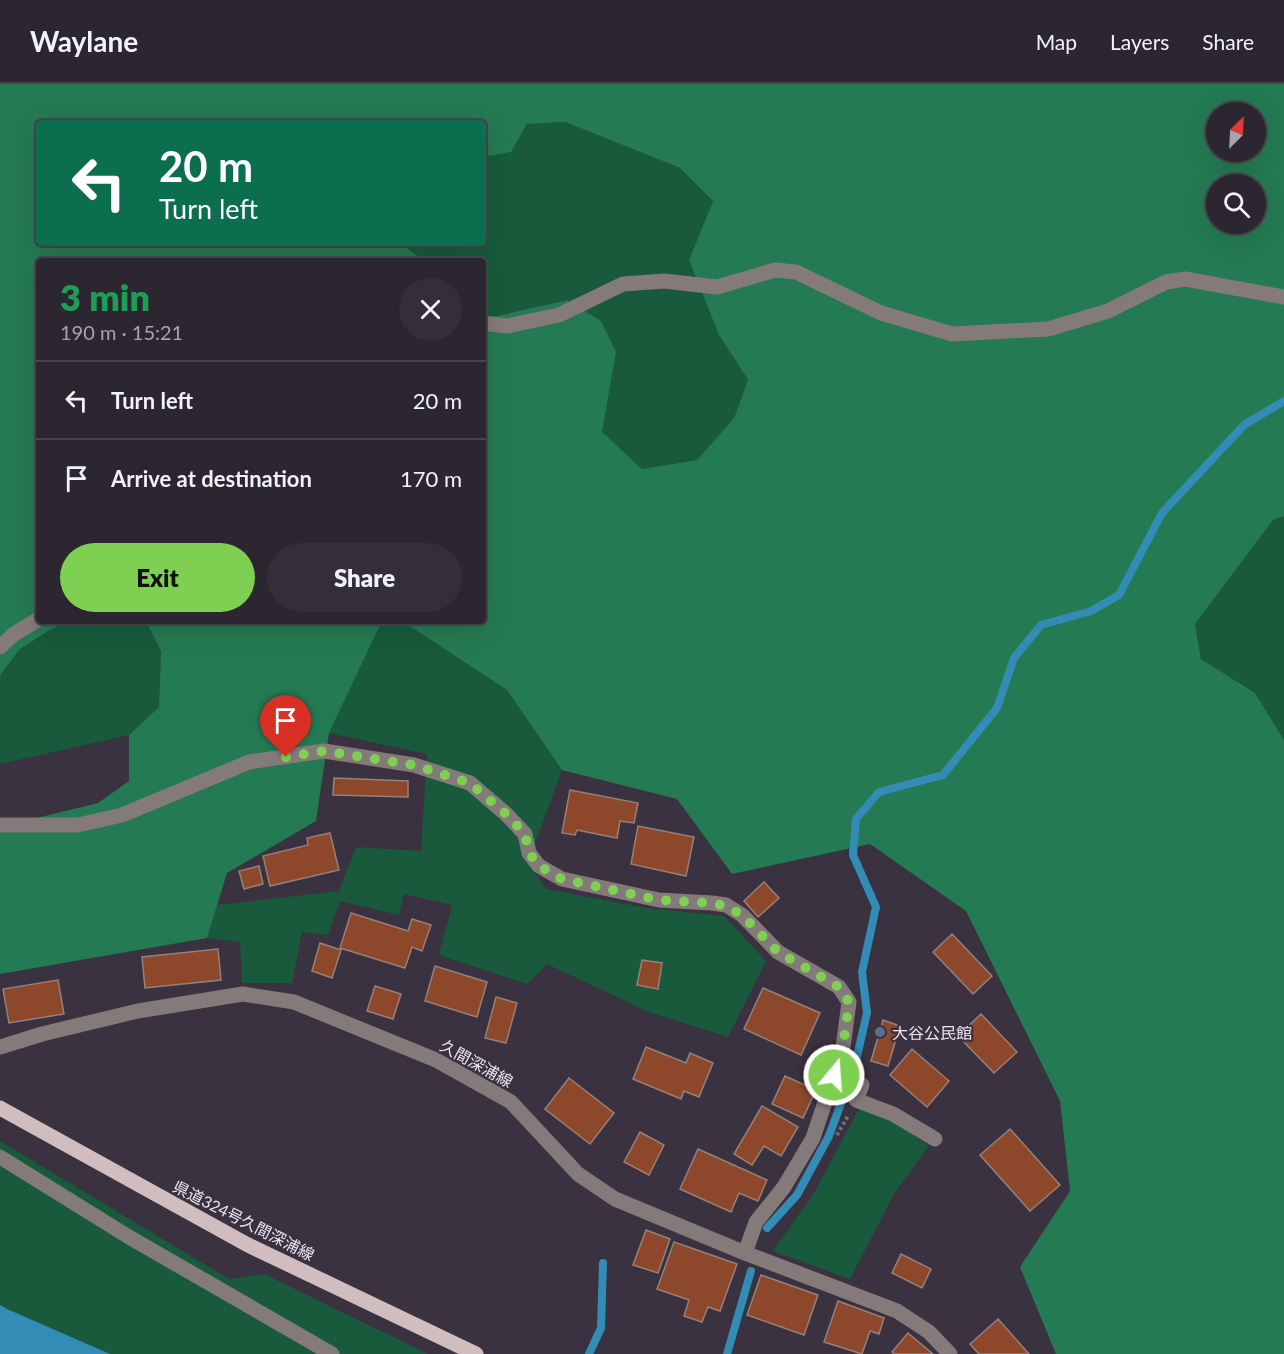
<!DOCTYPE html>
<html lang="en">
<head>
<meta charset="utf-8">
<style>
  body { margin:0; font-family:Lato,"Noto Sans JP",sans-serif; background:#342e38; color:#f1f3f6; height:100vh; display:flex; flex-direction:column; font-size:22px; white-space:nowrap }
  * { box-sizing:border-box; margin:0 }
  p { font-size:20px; color:#a6a5ab }
  .icon { flex:none; width:33px; height:33px; fill:none; stroke:currentColor; stroke-width:2; stroke-linecap:round; stroke-linejoin:round }
  .map { position:relative; flex:1; overflow:hidden }
  .side { position:absolute; left:36px; top:174px; width:450px; height:366px; display:flex; flex-direction:column; background:#2c2630; border-radius:6px; box-shadow:0 6px 24px #0002,0 0 0 2px #48434c }
  .side>* { flex:none }
  .guide { position:absolute; left:36px; top:36px; width:450px; height:126px; border-radius:6px; box-shadow:0 6px 24px #0002,0 0 0 2px #48434c; background:#0b6e4f; color:#fff; overflow:hidden }
  .needle { width:39px; rotate:24deg }
  .controls { position:absolute; left:1206px; top:18px; display:grid; gap:12px }
  .controls a { display:grid; place-items:center; width:60px; height:60px; border-radius:50%; background:#2c2630; box-shadow:0 6px 24px #0002,0 0 0 2px #48434c; font-size:30px }
  .pin { position:absolute; display:grid; place-items:center; width:51px; height:51px; color:#fff; margin:-62px -26px; border-radius:50% 50% 50% 0; rotate:-45deg; box-shadow:0 0 6px #0007 }
  .pin .icon { rotate:45deg }
  .me { position:absolute; width:66px; margin:-33px; rotate:18deg; stroke-linejoin:round; filter:drop-shadow(0 0 4px #0008) }
  .turn { display:flex; align-items:center; gap:21px; height:126px; padding:0 24px; font-size:27px }
  .turn .icon { width:78px; height:78px; stroke-width:2.5 }
  .turn b { display:block; font-size:42px; line-height:51px }
  .round { display:grid; place-items:center; flex:none; width:63px; height:63px; border-radius:32px; background:#342e38 }
  .head { display:flex; align-items:center; justify-content:space-between; height:102px; padding:0 24px }
  h1 { font-size:36px; font-weight:800; line-height:45px; color:#1e9e55 }
  .button { display:flex; gap:12px; margin-top:auto; padding:12px 24px }
  .button a { flex:1; height:69px; border-radius:36px; background:#7fd052; color:#111; font-size:24px; font-weight:800; line-height:69px; text-align:center }
  .button a+a { background:#342e38; color:#f1f3f6 }
  ul { padding:0; list-style:none }
  li { display:flex; align-items:center; gap:18px; height:78px; padding:0 24px; border-top:2px solid #48434c }
  li div { flex:1 }
  li b { display:block; font-size:22px }
  li em { font-style:normal }
  header { display:flex; align-items:center; gap:36px; box-sizing:border-box; height:84px; padding:0 30px; background:#2c2630; border-bottom:2px solid #48434c }
  header strong { font-size:28px }
  nav { display:flex; gap:33px; margin-inline-start:auto; font-size:21px }
  .map>svg:first-child { display:block }
  .green { fill:#185a3b }
  .forest { fill:#247a52; fill-rule:evenodd }
  .water { fill:#328cb5 }
  .lines { fill:none; stroke-linecap:round; stroke-linejoin:round }
  .stream { stroke:#328cb5; stroke-width:8 }
  .building { fill:#8d482b; stroke:#958179; stroke-width:1.5 }
  .path { stroke:#756e7b; stroke-width:4; stroke-dasharray:3 3; stroke-linecap:butt }
  .minor { stroke:#847a79; stroke-width:15 }
  .major { stroke:#d1bdbd; stroke-width:15 }
  .route { stroke:#7fd052; stroke-width:10; stroke-dasharray:0 18 }
  .service-dot { fill:#5c6f8a; stroke:#3a3240; stroke-width:2 }
  .labels { text-anchor:middle; dominant-baseline:central; stroke-width:4.5; stroke-linejoin:round; paint-order:stroke }
  .poi-label { font-size:16px; fill:#eae5ef; stroke:#3a3240; text-anchor:start }
  .street-label { font-size:16px; fill:#eae5ef; stroke:#3a3240 }
</style>
</head>
<body>
<header>
<strong>Waylane</strong>
<nav><a>Map</a><a>Layers</a><a>Share</a></nav>
</header>
<div class="map">
<svg width="1284" height="1270" viewBox="0 0 1284 1270">
  <rect width="100%" height="100%" fill="#3a3240"/>
  <g class="green">
    <polygon points="565,38 680,84 713,117 689,176 719,251 748,296 734,334 697,376 642,385 601,348 616,268 567,216 492,233 483,230 483,177 420,177 420,174 400,159 483,159 483,68 490,72 510,68 527,40"/>
    <polygon points="1284,432 1284,656 1255,609 1201,575 1195,540 1273,436"/>
    <polygon points="69,537 146,537 161,567 159,623 129,651 0,680 0,594 1,590 20,565 50,546"/>
    <polygon points="382,537 402,537 507,606 562,686 528,779 546,805 647,824 724,832 766,877 728,953 649,928 547,880 527,900 439,871 452,821 404,810 399,831 340,817 328,851 302,848 292,899 242,899 240,858 207,854 217,821 339,807 356,763 421,767 427,670 329,649"/>
    <polygon points="859,1025 889,1034 929,1062 894,1110 850,1195 773,1167 814,1109"/>
    <polygon points="0,1057 229,1195 264,1190 428,1270 0,1270"/>
  </g>
  <g class="forest">
    <path d="M 0,0 L 1284,0 L 1284,432 L 1273,436 L 1195,540 L 1201,575 L 1255,609 L 1284,656 L 1284,1270 L 1056,1270 L 1020,1183 L 1070,1107 L 1060,1017 L 966,827 L 870,760 L 732,790 L 677,715 L 562,686 L 507,606 L 402,537 L 483,537 L 483,230 L 492,233 L 567,216 L 601,237 L 616,268 L 602,348 L 642,385 L 697,376 L 734,334 L 748,296 L 719,251 L 689,176 L 713,117 L 680,84 L 565,38 L 527,40 L 511,68 L 490,72 L 483,68 L 483,39 L 39,39 L 39,159 L 400,159 L 420,174 L 420,177 L 39,177 L 39,537 L 69,537 L 50,546 L 20,565 L 1,590 L 0,594 ZM 1216,28 L 1256,28 L 1256,68 L 1216,68 ZM 1216,100 L 1256,100 L 1256,140 L 1216,140 Z"/>
    <polygon points="146,537 382,537 329,649 316,737 227,789 207,854 0,890 0,743 98,719 129,697 129,651 159,623 161,567"/>
  </g>
  <polygon class="water" points="0,1221 7,1225 110,1270 0,1270"/>
  <g class="lines">
    <g class="stream">
      <polyline points="767,1144 797,1111 829,1052 855,981 867,929 862,888 876,823 853,771 856,735 879,708 943,691 997,624 1014,574 1041,541 1091,527 1119,511 1162,429 1244,341 1284,317"/>
      <polyline points="589,1270 601,1244 603,1179"/>
      <polyline points="727,1270 751,1187"/>
    </g>
  </g>
  <g class="building">
    <polygon points="334,694 408,697 408,713 333,711"/>
    <polygon points="570,706 638,719 634,739 620,737 617,754 577,746 575,751 562,749"/>
    <polygon points="638,742 694,753 686,792 631,780"/>
    <polygon points="330,749 339,786 270,802 263,772 308,761 307,754"/>
    <polygon points="259,782 263,800 244,805 239,787"/>
    <polygon points="764,798 779,814 758,833 744,817"/>
    <polygon points="351,829 408,847 412,835 431,841 422,867 412,863 405,884 340,864"/>
    <polygon points="952,850 992,892 973,910 933,868"/>
    <polygon points="320,859 341,866 332,894 312,887"/>
    <polygon points="218,865 221,896 145,904 142,873"/>
    <polygon points="642,876 662,879 658,905 637,901"/>
    <polygon points="435,882 487,898 477,933 425,917"/>
    <polygon points="58,896 64,930 9,939 3,905"/>
    <polygon points="375,902 401,910 393,935 367,927"/>
    <polygon points="763,904 820,929 801,971 744,945"/>
    <polygon points="496,913 517,919 506,959 485,954"/>
    <polygon points="981,930 1017,968 994,989 958,952"/>
    <polygon points="883,936 900,942 888,982 871,977"/>
    <polygon points="646,963 686,979 690,969 713,979 699,1013 684,1007 681,1015 633,995"/>
    <polygon points="912,965 949,997 927,1023 890,991"/>
    <polygon points="785,992 816,1006 803,1034 772,1020"/>
    <polygon points="569,994 614,1029 590,1060 545,1025"/>
    <polygon points="762,1022 798,1043 781,1072 764,1062 752,1081 734,1070"/>
    <polygon points="1010,1045 1060,1101 1030,1127 980,1071"/>
    <polygon points="640,1048 664,1061 649,1091 624,1078"/>
    <polygon points="698,1065 767,1096 758,1117 739,1109 731,1128 680,1105"/>
    <polygon points="646,1146 670,1155 658,1189 633,1181"/>
    <polygon points="674,1158 737,1180 720,1227 708,1223 702,1238 684,1232 689,1216 657,1205"/>
    <polygon points="901,1170 931,1185 922,1204 892,1189"/>
    <polygon points="761,1191 818,1211 804,1251 747,1231"/>
    <polygon points="838,1217 884,1234 879,1250 870,1247 862,1270 824,1258"/>
    <polygon points="998,1235 1029,1270 979,1270 970,1260"/>
    <polygon points="908,1249 933,1270 894,1270 892,1268"/>
  </g>
  <g class="lines">
    <polyline class="path" points="837,1051 848,1032"/>
    <g class="minor">
      <polyline points="483,239 507,242 559,231 623,200 664,197 717,203 775,186 796,188 881,229 952,250 1048,245 1108,227 1166,198 1185,195 1284,213"/>
      <polyline points="0,563 14,550 39,535"/>
      <polyline points="0,741 78,741 122,731 249,678 324,667 414,681 470,699 506,730 525,750 529,769 539,782 562,795 659,816 712,819 726,821 742,831 778,868 839,903 849,918 843,964 813,1054 784,1103 756,1138 745,1169"/>
      <polyline points="0,963 42,950 138,927 243,910 294,918 436,976 511,1018 578,1090 615,1115 745,1169 897,1227 929,1248 950,1270"/>
      <polyline points="862,1001 856,1016 893,1030 935,1055"/>
      <polyline points="0,1073 129,1153 332,1270"/>
    </g>
    <polyline class="major" points="0,1024 248,1161 476,1270"/>
  </g>
  <g class="lines">
    <polyline class="route" points="286,673 324,667 414,681 470,699 506,730 525,750 529,769 539,782 562,795 659,816 712,819 726,822 742,831 778,868 839,903 849,918 843,964 834,991"/>
  </g>
  <circle class="service-dot" cx="880" cy="948" r="6"/>
  <g class="labels">
    <g class="poi-label">
      <text x="892" y="948">大谷公民館</text>
    </g>
    <g class="street-label">
      <text transform="translate(477 979) rotate(29)">久間深浦線</text>
      <text transform="translate(244 1136) rotate(27)">県道324号久間深浦線</text>
    </g>
  </g>
</svg>
<div class="controls">
<a><svg class="needle" viewBox="-14 -14 28 28"><path d="M0-13l5 13h-10z" fill="#e53935"/><path d="M0 13l5-13h-10z" fill="#a6a5ab"/></svg></a>
<a><svg class="icon" aria-label="search" viewBox="0 0 24 24"><circle cx="10" cy="10" r="6"/><path d="M15 15l6 6"/></svg></a>
</div>
<div class="pin" style="left:286px;top:673px;background:#d93025"><svg class="icon" aria-label="arrive" viewBox="0 0 24 24"><path d="M6 21V4h12l-3 4 3 4H6"/></svg></div>
<svg class="me" style="left:834px;top:991px" viewBox="-20 -20 40 40"><circle r="17" fill="#7fd052" stroke="#fff" stroke-width="3"/><path d="M0-11L8 9 0 5-8 9z" fill="#fff"/></svg>
<div class="guide">
<div class="turn"><svg class="icon" aria-label="left" viewBox="0 0 24 24"><path d="M17 20v-9H6M10 6l-5 5 5 5"/></svg><div><b>20 m</b>Turn left</div></div>
</div>
<section class="side">
<div class="head"><div><h1>3 min</h1><p>190 m · 15:21</p></div><a class="round"><svg class="icon" aria-label="close" viewBox="0 0 24 24"><path d="M6 6l12 12M18 6L6 18"/></svg></a></div>
<ul>
<li><svg class="icon" aria-label="left" viewBox="0 0 24 24"><path d="M17 20v-9H6M10 6l-5 5 5 5"/></svg><div><b>Turn left</b></div><em>20 m</em></li>
<li><svg class="icon" aria-label="arrive" viewBox="0 0 24 24"><path d="M6 21V4h12l-3 4 3 4H6"/></svg><div><b>Arrive at destination</b></div><em>170 m</em></li>
</ul>
<div class="button"><a>Exit</a><a>Share</a></div>
</section>
</div>
</body>
</html>
